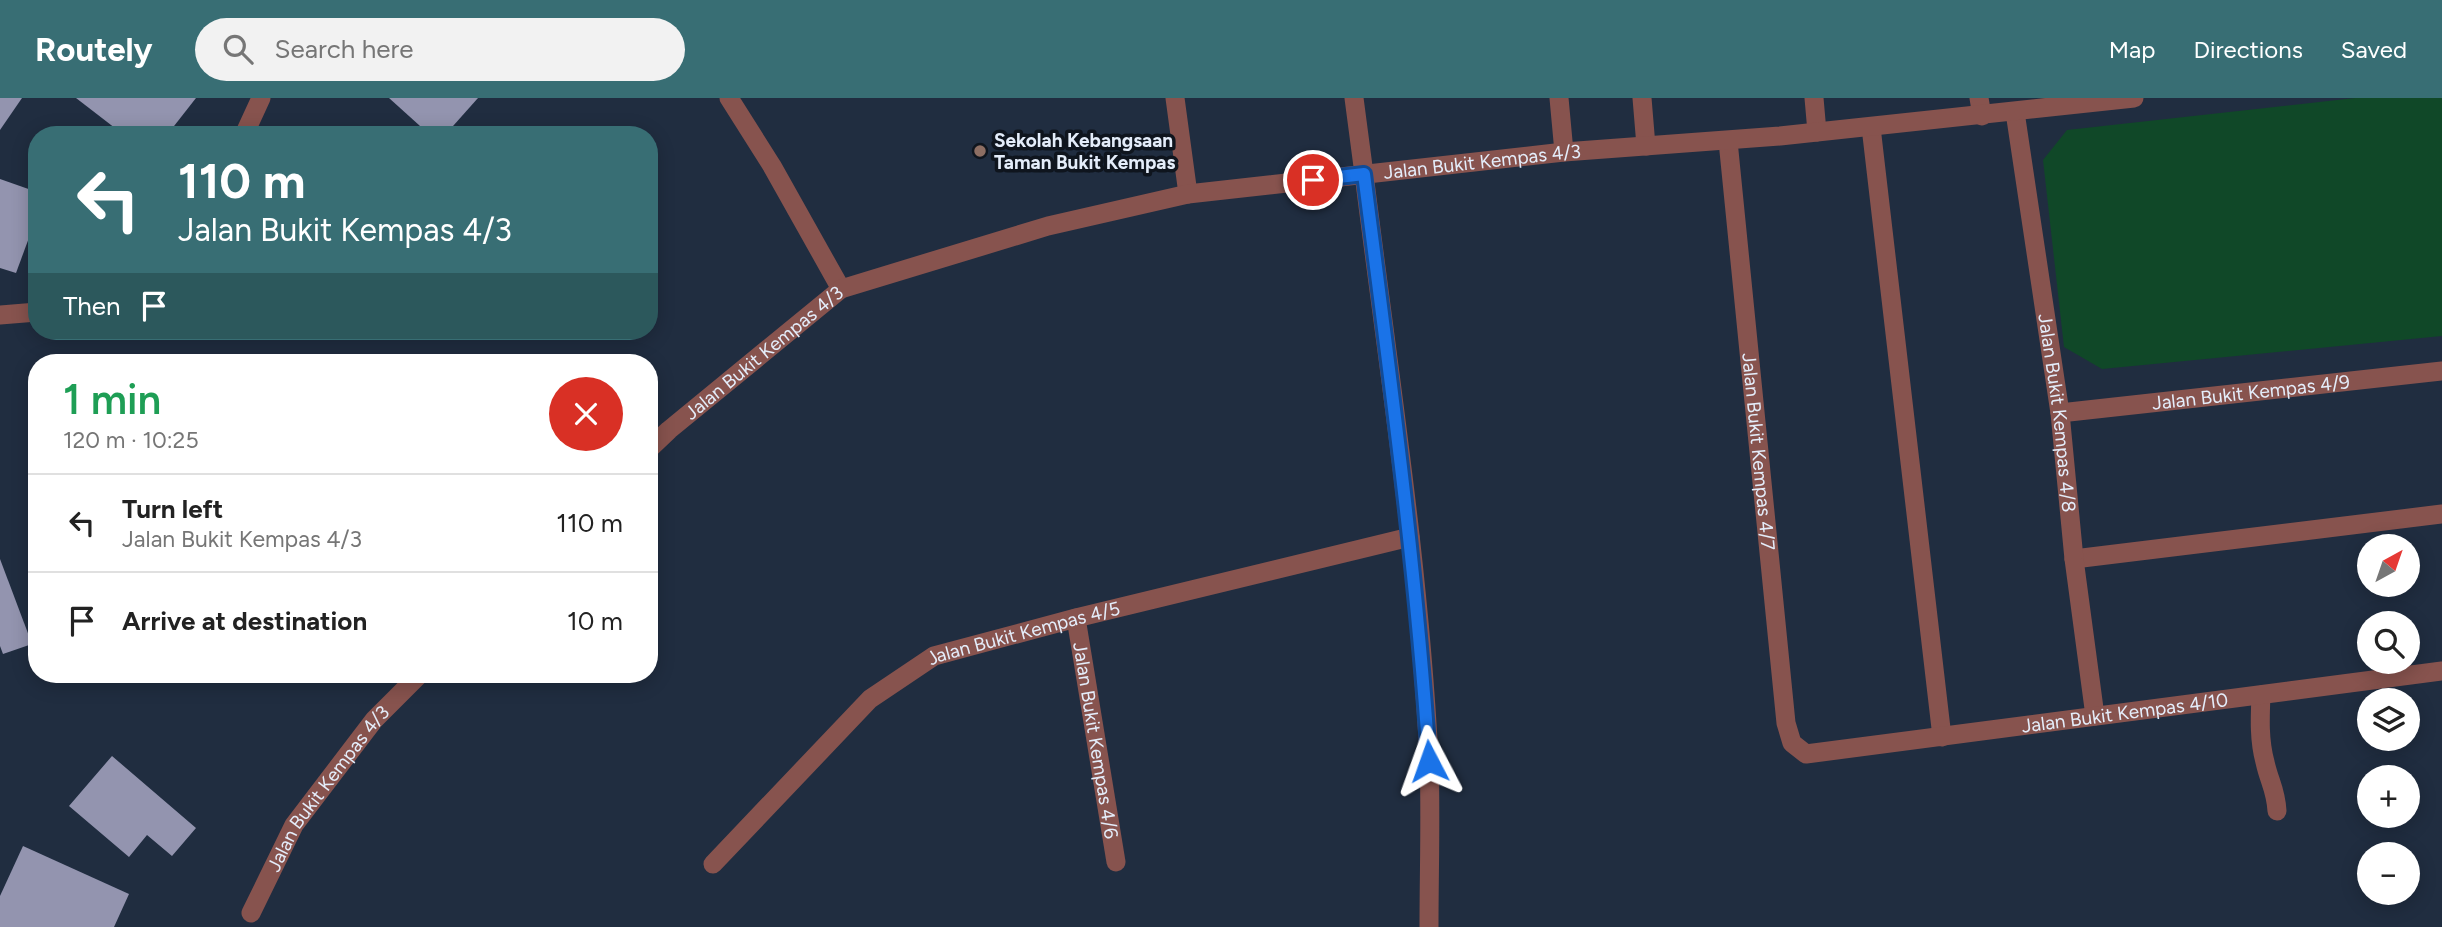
<!DOCTYPE html>
<html lang="en">
<head>
<meta charset="utf-8">
<style>
  body { margin:0; font-family:Figtree,sans-serif; background:#f2f2f2; color:#222; height:100vh; display:flex; flex-direction:column; font-size:26px; white-space:nowrap }
  * { box-sizing:border-box; margin:0 }
  p { font-size:23px; color:#767676 }
  .icon { flex:none; width:38px; height:38px; fill:none; stroke:currentColor; stroke-width:2; stroke-linecap:round; stroke-linejoin:round }
  .map { position:relative; flex:1; overflow:hidden }
  .drawer { position:absolute; left:28px; top:256px; width:630px; height:329px; display:flex; flex-direction:column; background:#fff; border-radius:28px; box-shadow:0 4px 18px #0003 }
  .drawer>* { flex:none }
  .banner { position:absolute; left:28px; top:28px; width:630px; height:214px; border-radius:28px; box-shadow:0 4px 18px #0003; background:#386e74; color:#fff; overflow:hidden }
  .needle { width:46px; rotate:40deg }
  .tools { position:absolute; left:2357px; top:436px; display:grid; gap:14px }
  .tools a { display:grid; place-items:center; width:63px; height:63px; border-radius:50%; background:#fff; box-shadow:0 4px 18px #0003; font-size:35px }
  .pin { position:absolute; display:grid; place-items:center; width:60px; height:60px; color:#fff; margin:-30px; border:4px solid #fff; border-radius:50%; box-shadow:0 2px 7px #0007 }
  .me { position:absolute; width:77px; margin:-38px; rotate:356deg; stroke-linejoin:round; filter:drop-shadow(0 0 5px #0008) }
  .turn { display:flex; align-items:center; gap:24px; height:147px; padding:0 35px; font-size:32px }
  .turn .icon { width:91px; height:91px; stroke-width:2.5 }
  .turn b { display:block; font-size:49px; line-height:60px }
  .then { display:flex; align-items:center; height:66px; padding:0 35px; background:#0003; gap:14px; font-size:26px }
  .round { display:grid; place-items:center; flex:none; width:74px; height:74px; border-radius:37px; background:#f2f2f2 }
  .head { display:flex; align-items:center; justify-content:space-between; height:119px; padding:0 35px }
  h1 { font-size:42px; font-weight:600; line-height:52px; color:#1e9e55 }
  ul { padding:0; list-style:none }
  li { display:flex; align-items:center; gap:21px; height:98px; padding:0 35px; border-top:2px solid #e0e0e0 }
  li div { flex:1 }
  li b { display:block; font-size:26px }
  li em { font-style:normal }
  header { display:flex; align-items:center; gap:42px; box-sizing:border-box; height:98px; padding:0 35px; background:#386e74; color:#fff }
  header strong { font-size:33px }
  nav { display:flex; gap:38px; margin-inline-start:auto; font-size:24px }
  .search { width:490px; height:63px; background:#f2f2f2; display:flex; align-items:center; gap:18px; box-sizing:border-box; padding:0 24px; border-radius:38px; color:#767676; font-size:26px }
  .map>svg:first-child { display:block }
  .green { fill:#104828 }
  .building { fill:#9394af }
  .lines { fill:none; stroke-linecap:round; stroke-linejoin:round }
  .service { stroke:#87534e; stroke-width:19 }
  .minor { stroke:#87534e; stroke-width:19 }
  .route-casing { stroke:#114b97; stroke-width:18 }
  .route { stroke:#1a73e8; stroke-width:12 }
  .education-dot { fill:#8d6e63; stroke:#0f151e; stroke-width:2.5 }
  .labels { text-anchor:middle; dominant-baseline:central; stroke-width:7; stroke-linejoin:round; paint-order:stroke }
  .poi-label { font-size:19px; font-weight:bold; fill:#e4edfa; stroke:#0f151e; text-anchor:start }
  .street-label { font-size:19px; fill:#e4edfa; stroke:#0f151e }
</style>
</head>
<body>
<header>
<strong>Routely</strong>
<div class="search"><svg class="icon" aria-label="search" viewBox="0 0 24 24"><circle cx="10" cy="10" r="6"/><path d="M15 15l6 6"/></svg>Search here</div>
<nav><a>Map</a><a>Directions</a><a>Saved</a></nav>
</header>
<div class="map">
<svg width="2442" height="829" viewBox="0 0 2442 829">
  <rect width="100%" height="100%" fill="#202d40"/>
  <polygon class="green" points="2355,0 2442,0 2442,238 2102,271 2064,249 2043,62 2067,32"/>
  <g class="building">
    <polygon points="0,0 22,0 0,32"/>
    <polygon points="76,0 196,0 167,37 124,37"/>
    <polygon points="389,0 478,0 445,37 430,37"/>
    <polygon points="0,81 37,94 37,118 16,175 0,170"/>
    <polygon points="0,461 32,546 3,556 0,548"/>
    <polygon points="112,658 196,730 172,758 147,737 129,759 69,708"/>
    <polygon points="23,748 129,796 114,829 0,829 0,798"/>
  </g>
  <g class="lines">
    <g class="service">
      <polyline points="1354,0 1364,76"/>
      <polyline points="1814,0 1817,34"/>
      <polyline points="1871,29 1942,639"/>
      <polyline points="2074,461 2442,416"/>
      <path d="M 2261,597 C 2260,620 2259,642 2265,664 C 2269,683 2276,692 2277,713"/>
    </g>
    <g class="minor">
      <polyline points="729,0 772,68 841,191"/>
      <polyline points="1175,0 1188,96"/>
      <polyline points="1559,0 1564,54"/>
      <polyline points="1642,0 1646,48"/>
      <polyline points="1979,0 1982,18"/>
      <path id="s1" d="M 2015,14 L 2060,315 L 2074,461 L 2095,618"/>
      <polyline points="244,37 261,0"/>
      <path id="s2" d="M 1728,43 L 1786,625 L 1792,645 L 1806,656 L 2442,573"/>
      <path d="M 1364,76 C 1388,270 1419,464 1429,660 C 1431,716 1429,773 1429,829"/>
      <polyline points="0,217 37,214"/>
      <path id="s3" d="M 2060,315 L 2442,273"/>
      <path id="s4" d="M 649,351 L 669,332 L 841,191 L 1048,128 L 1188,96 L 1564,54 L 1780,38 L 2134,0"/>
      <path id="s5" d="M 1076,520 L 1116,764"/>
      <path id="s6" d="M 713,766 L 870,601 L 934,558 L 1076,520 L 1410,439"/>
      <path id="s7" d="M 251,815 L 294,727 L 374,622 L 420,576"/>
    </g>
  </g>
  <g class="lines">
    <defs>
      <path id="route" d="M 1313,82 L 1364,76 C 1389,271 1416,466 1429,663"/>
    </defs>
    <use href="#route" class="route-casing"/>
    <use href="#route" class="route"/>
  </g>
  <circle class="education-dot" cx="980" cy="53" r="7"/>
  <g class="labels">
    <g class="poi-label">
      <text x="994" y="42">Sekolah Kebangsaan<tspan x="994" dy="22">Taman Bukit Kempas</tspan></text>
    </g>
    <g class="street-label">
      <text stroke="none"><textPath href="#s4" startOffset="906">Jalan Bukit Kempas 4/3</textPath></text>
      <text stroke="none"><textPath href="#s4" startOffset="150">Jalan Bukit Kempas 4/3</textPath></text>
      <text stroke="none"><textPath href="#s3" startOffset="192">Jalan Bukit Kempas 4/9</textPath></text>
      <text stroke="none"><textPath href="#s1" startOffset="304">Jalan Bukit Kempas 4/8</textPath></text>
      <text stroke="none"><textPath href="#s2" startOffset="312">Jalan Bukit Kempas 4/7</textPath></text>
      <text stroke="none"><textPath href="#s6" startOffset="397">Jalan Bukit Kempas 4/5</textPath></text>
      <text stroke="none"><textPath href="#s2" startOffset="945">Jalan Bukit Kempas 4/10</textPath></text>
      <text stroke="none"><textPath href="#s5" startOffset="124">Jalan Bukit Kempas 4/6</textPath></text>
      <text stroke="none"><textPath href="#s7" startOffset="147">Jalan Bukit Kempas 4/3</textPath></text>
    </g>
  </g>
</svg>
<div class="tools">
<a><svg class="needle" viewBox="-14 -14 28 28"><path d="M0-13l5 13h-10z" fill="#e53935"/><path d="M0 13l5-13h-10z" fill="#767676"/></svg></a>
<a><svg class="icon" aria-label="search" viewBox="0 0 24 24"><circle cx="10" cy="10" r="6"/><path d="M15 15l6 6"/></svg></a>
<a><svg class="icon" aria-label="layers" viewBox="0 0 24 24"><path d="M12 4l9 5-9 5-9-5zM3 14l9 5 9-5"/></svg></a>
<a>+</a>
<a>−</a>
</div>
<div class="pin" style="left:1313px;top:82px;background:#d93025"><svg class="icon" aria-label="arrive" viewBox="0 0 24 24"><path d="M6 21V4h12l-3 4 3 4H6"/></svg></div>
<svg class="me" style="left:1429px;top:663px" viewBox="-20 -20 40 40"><path d="M0-17L14 15 0 8-14 15z" fill="#1a73e8" stroke="#fff" stroke-width="4"/></svg>
<div class="banner">
<div class="turn"><svg class="icon" aria-label="left" viewBox="0 0 24 24"><path d="M17 20v-9H6M10 6l-5 5 5 5"/></svg><div><b>110 m</b>Jalan Bukit Kempas 4/3</div></div>
<div class="then">Then<svg class="icon" aria-label="arrive" viewBox="0 0 24 24"><path d="M6 21V4h12l-3 4 3 4H6"/></svg></div>
</div>
<section class="drawer">
<div class="head"><div><h1>1 min</h1><p>120 m · 10:25</p></div><a class="round" style="background:#d93025;color:#fff"><svg class="icon" aria-label="close" viewBox="0 0 24 24"><path d="M6 6l12 12M18 6L6 18"/></svg></a></div>
<ul>
<li><svg class="icon" aria-label="left" viewBox="0 0 24 24"><path d="M17 20v-9H6M10 6l-5 5 5 5"/></svg><div><b>Turn left</b><p>Jalan Bukit Kempas 4/3</p></div><em>110 m</em></li>
<li><svg class="icon" aria-label="arrive" viewBox="0 0 24 24"><path d="M6 21V4h12l-3 4 3 4H6"/></svg><div><b>Arrive at destination</b></div><em>10 m</em></li>
</ul>
</section>
</div>
</body>
</html>
